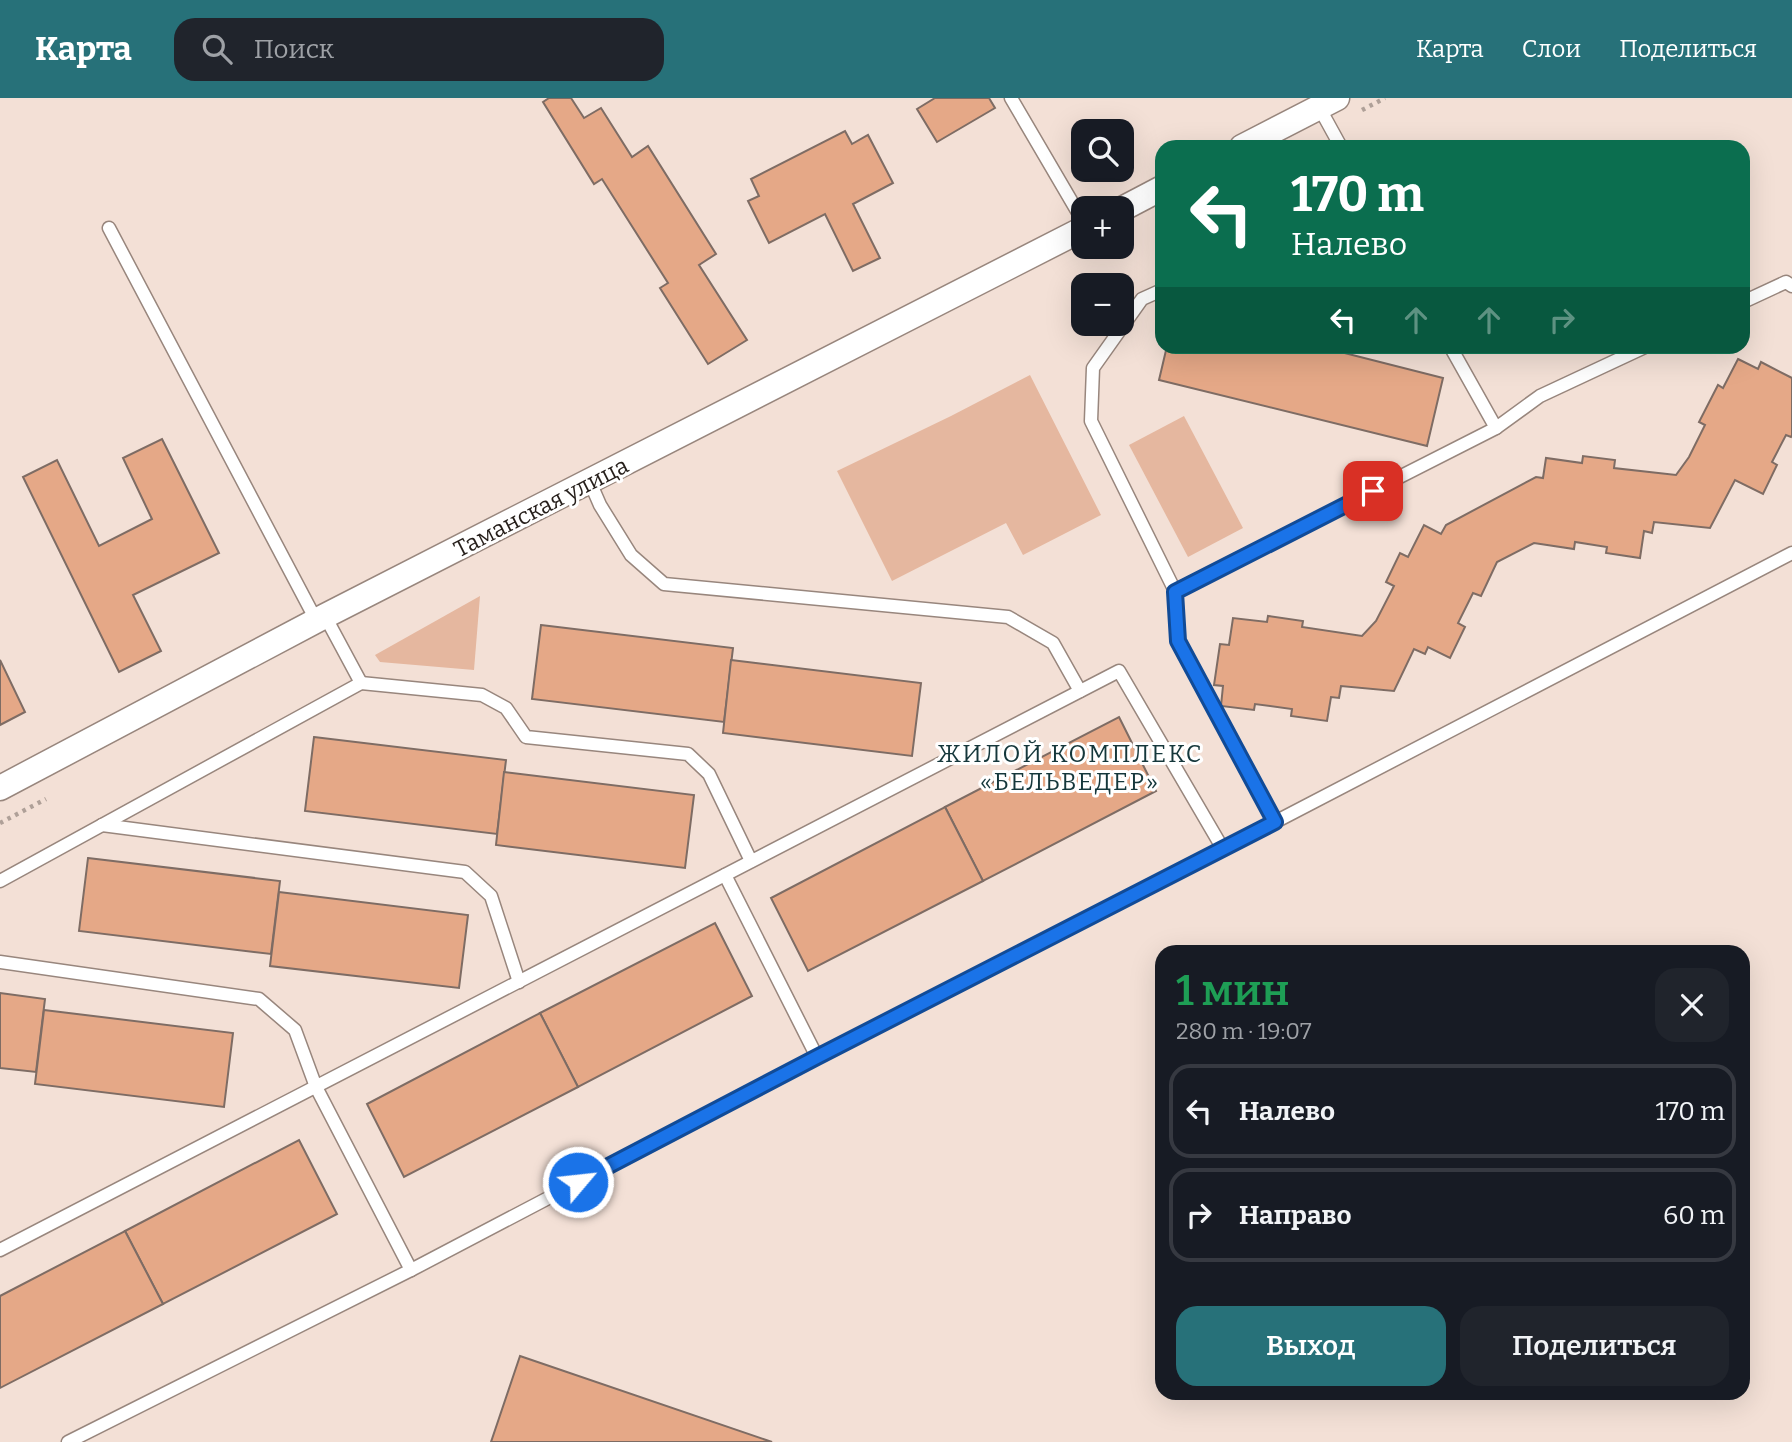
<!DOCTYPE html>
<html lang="ru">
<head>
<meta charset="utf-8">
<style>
  body { margin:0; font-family:Bitter,serif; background:#20242c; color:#f1f3f6; height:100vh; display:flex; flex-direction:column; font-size:26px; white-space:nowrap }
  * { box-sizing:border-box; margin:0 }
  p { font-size:23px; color:#9ea1a6 }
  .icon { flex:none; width:38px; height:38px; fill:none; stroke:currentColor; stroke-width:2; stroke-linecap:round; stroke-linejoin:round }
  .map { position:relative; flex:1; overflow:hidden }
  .sheet { position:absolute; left:1155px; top:847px; width:595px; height:455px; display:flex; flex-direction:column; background:#171b24; border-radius:21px; box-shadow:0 7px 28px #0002 }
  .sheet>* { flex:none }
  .hud { position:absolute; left:1155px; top:42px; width:595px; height:214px; border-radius:21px; box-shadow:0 7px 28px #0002; background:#0b6e4f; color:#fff; overflow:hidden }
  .fabs { position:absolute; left:1071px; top:21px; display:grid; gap:14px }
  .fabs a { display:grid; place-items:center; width:63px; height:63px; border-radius:14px; background:#171b24; box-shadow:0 7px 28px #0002; font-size:35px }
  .pin { position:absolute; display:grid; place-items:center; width:60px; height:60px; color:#fff; margin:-30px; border-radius:14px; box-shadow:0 4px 10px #0006 }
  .me { position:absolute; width:77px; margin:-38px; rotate:62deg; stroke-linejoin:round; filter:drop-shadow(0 0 5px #0008) }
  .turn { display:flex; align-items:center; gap:24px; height:147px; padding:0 21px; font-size:32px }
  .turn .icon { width:91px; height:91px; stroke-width:2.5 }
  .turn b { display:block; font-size:49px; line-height:60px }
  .lanes { display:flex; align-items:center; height:66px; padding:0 21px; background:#0003; justify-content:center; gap:35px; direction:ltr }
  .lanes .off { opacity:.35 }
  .round { display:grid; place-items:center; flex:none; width:74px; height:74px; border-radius:21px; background:#20242c }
  .headline { display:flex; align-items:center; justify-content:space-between; height:119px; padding:0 21px }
  h1 { font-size:42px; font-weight:600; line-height:52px; color:#1e9e55 }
  .action { display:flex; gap:14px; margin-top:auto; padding:14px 21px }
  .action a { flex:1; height:80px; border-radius:21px; background:#277179; color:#fff; font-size:28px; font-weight:600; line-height:80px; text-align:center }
  .action a+a { background:#20242c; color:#f1f3f6 }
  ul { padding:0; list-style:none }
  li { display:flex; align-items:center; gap:21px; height:94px; margin:0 14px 10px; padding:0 7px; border:4px solid #363941; border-radius:21px }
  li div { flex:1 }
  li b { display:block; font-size:26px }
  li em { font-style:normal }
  header { display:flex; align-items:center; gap:42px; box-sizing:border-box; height:98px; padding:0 35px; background:#277179; color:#fff }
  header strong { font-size:33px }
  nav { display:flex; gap:38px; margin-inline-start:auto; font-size:24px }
  .search { width:490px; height:63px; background:#20242c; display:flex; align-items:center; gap:18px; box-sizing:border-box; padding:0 24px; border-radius:21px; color:#9ea1a6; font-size:26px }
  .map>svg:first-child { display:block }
  .green { fill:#e5b79f }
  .building { fill:#e5a887; stroke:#7e6c64; stroke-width:2 }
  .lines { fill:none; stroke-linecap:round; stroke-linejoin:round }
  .lane-casing { stroke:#98867d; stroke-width:15 }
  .street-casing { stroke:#98867d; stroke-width:27 }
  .path { stroke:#afa098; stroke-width:4.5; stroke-dasharray:3.5 5; stroke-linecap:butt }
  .lane { stroke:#fff; stroke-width:12 }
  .street { stroke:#fff; stroke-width:24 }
  .route-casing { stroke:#114b97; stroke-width:18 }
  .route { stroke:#1a73e8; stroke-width:12 }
  .labels { text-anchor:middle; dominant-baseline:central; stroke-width:6; stroke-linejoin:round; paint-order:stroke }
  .street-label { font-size:23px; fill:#251e1a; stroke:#fff }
  .neighbourhood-label { font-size:24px; letter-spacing:2px; fill:#15373b; stroke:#fff }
</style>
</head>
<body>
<header>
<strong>Карта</strong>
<div class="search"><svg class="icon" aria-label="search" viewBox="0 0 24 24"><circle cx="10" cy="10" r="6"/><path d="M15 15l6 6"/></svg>Поиск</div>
<nav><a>Карта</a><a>Слои</a><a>Поделиться</a></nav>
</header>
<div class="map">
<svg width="1792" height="1344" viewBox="0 0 1792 1344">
  <rect width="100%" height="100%" fill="#f3e0d6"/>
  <g class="green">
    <polygon points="1030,277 1101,417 1023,457 1006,425 892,483 837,373 951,318"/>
    <polygon points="1184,318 1243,430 1188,459 1129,347"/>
    <polygon points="480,498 474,572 380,564 375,557"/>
  </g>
  <g class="building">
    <polygon points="549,0 571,0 584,20 601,10 632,59 648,48 716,156 699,167 747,242 708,266 660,190 668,185 602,81 594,86 543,4"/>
    <polygon points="935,0 989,0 995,10 937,44 917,11"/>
    <polygon points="845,33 852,46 868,37 893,85 853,106 880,160 853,173 825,116 769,145 748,103 759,98 751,81"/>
    <polygon points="1167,248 1317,248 1443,280 1427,348 1159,282"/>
    <polygon points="1738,261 1758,271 1761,264 1792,280 1792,337 1791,339 1786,337 1772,364 1777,367 1763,396 1735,382 1710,430 1654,424 1652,435 1644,433 1640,460 1606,455 1607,449 1575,444 1574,451 1534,445 1497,464 1481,498 1473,495 1458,525 1465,529 1450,560 1428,549 1425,556 1414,551 1394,593 1341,588 1339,600 1331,599 1327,623 1291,618 1292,611 1255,606 1254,612 1221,608 1223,588 1214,587 1220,546 1229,547 1233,520 1267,524 1268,518 1303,523 1302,529 1362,538 1376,523 1394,488 1386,484 1400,455 1408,459 1424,427 1441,436 1446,427 1536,379 1543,380 1546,360 1582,365 1583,358 1615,362 1614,370 1676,377 1689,359 1705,327 1699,324 1718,287 1723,290"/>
    <polygon points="162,341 219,455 133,497 161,553 119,574 23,379 57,362 99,448 152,421 123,360"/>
    <polygon points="541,527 733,550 724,624 532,601"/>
    <polygon points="0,562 25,614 0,627"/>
    <polygon points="731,562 921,585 912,658 723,635"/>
    <polygon points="1119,619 1156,693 983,783 945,709"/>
    <polygon points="314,639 506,662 497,736 305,713"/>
    <polygon points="504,674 694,697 685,770 496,747"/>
    <polygon points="945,709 983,783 808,873 771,800"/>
    <polygon points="88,760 280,783 271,856 79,833"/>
    <polygon points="279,794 468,817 459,890 270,868"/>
    <polygon points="715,825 752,898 578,989 540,915"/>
    <polygon points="0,895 45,901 36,974 0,970"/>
    <polygon points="44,912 233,935 224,1009 35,986"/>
    <polygon points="540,915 578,989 404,1079 367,1006"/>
    <polygon points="299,1042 337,1116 163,1206 125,1133"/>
    <polygon points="125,1133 163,1206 0,1290 0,1198"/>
    <polygon points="520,1258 772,1344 491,1344"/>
  </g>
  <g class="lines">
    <defs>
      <g id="lane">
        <polyline points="1011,0 1083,123"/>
        <polyline points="1319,9 1341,49"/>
        <polyline points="109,130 316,522"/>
        <polyline points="1162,192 1142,201 1093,270 1091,323 1175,493 1177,543 1275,724"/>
        <polyline points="1743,204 1786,184 1792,188"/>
        <polyline points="1496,330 1540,298 1647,248"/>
        <polyline points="590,384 600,407 631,457 664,486 1008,519 1053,545 1080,593"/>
        <polyline points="1175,493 1496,330 1450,248"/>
        <polyline points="361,585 482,597 506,610 526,639 688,656 709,676 751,763"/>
        <polyline points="102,727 465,774 491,798 519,884"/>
        <polyline points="725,777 817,959"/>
        <polyline points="0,783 361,585 325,518"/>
        <polyline points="0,864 259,901 295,932 316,989 411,1172"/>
        <polyline points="0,1152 1119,573 1223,751"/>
        <polyline points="68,1344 411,1172 817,959 1275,724 1792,455"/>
      </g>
      <g id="street">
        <polyline points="1242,49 1337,0"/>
        <polyline points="1122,111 1162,90"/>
        <polyline points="0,690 325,518 1083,131"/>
      </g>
    </defs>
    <use href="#lane" class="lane-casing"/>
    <use href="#street" class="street-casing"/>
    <g class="path">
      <polyline points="1362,12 1385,0"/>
      <polyline points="0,725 46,701"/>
    </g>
    <use href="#lane" class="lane"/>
    <use href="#street" class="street"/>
  </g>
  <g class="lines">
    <defs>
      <polyline id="route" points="578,1084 817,959 1275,724 1178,543 1175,494 1373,393"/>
    </defs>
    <use href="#route" class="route-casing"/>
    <use href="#route" class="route"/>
  </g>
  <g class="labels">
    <g class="street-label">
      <text transform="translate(541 409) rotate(-27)">Таманская улица</text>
    </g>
    <g class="neighbourhood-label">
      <text x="1070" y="656">ЖИЛОЙ КОМПЛЕКС<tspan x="1070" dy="28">«БЕЛЬВЕДЕР»</tspan></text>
    </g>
  </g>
</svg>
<div class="fabs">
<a><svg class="icon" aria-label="search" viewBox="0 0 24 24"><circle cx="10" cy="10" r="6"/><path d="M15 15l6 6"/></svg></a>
<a>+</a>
<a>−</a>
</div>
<div class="pin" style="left:1373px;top:393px;background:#d93025"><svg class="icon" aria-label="arrive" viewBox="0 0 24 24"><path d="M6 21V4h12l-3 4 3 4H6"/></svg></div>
<svg class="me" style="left:578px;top:1084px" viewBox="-20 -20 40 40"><circle r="17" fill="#1a73e8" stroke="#fff" stroke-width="3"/><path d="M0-11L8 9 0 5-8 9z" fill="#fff"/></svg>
<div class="hud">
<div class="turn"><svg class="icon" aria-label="left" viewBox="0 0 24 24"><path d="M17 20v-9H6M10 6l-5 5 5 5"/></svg><div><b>170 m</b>Налево</div></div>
<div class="lanes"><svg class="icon" aria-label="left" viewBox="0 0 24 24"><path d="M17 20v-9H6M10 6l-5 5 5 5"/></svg><svg class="icon off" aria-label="ahead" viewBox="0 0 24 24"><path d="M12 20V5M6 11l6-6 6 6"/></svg><svg class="icon off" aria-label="ahead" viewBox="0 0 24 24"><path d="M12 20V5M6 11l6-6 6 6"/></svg><svg class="icon off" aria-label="right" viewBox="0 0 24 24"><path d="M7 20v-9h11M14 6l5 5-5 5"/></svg></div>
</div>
<section class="sheet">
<div class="headline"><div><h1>1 мин</h1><p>280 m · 19:07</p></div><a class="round"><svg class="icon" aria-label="close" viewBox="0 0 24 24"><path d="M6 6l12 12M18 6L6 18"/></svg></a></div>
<ul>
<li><svg class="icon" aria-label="left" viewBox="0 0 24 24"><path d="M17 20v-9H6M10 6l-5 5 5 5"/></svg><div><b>Налево</b></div><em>170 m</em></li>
<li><svg class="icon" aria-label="right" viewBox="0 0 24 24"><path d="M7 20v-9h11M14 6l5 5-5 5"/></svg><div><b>Направо</b></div><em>60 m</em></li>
</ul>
<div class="action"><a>Выход</a><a>Поделиться</a></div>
</section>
</div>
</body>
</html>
